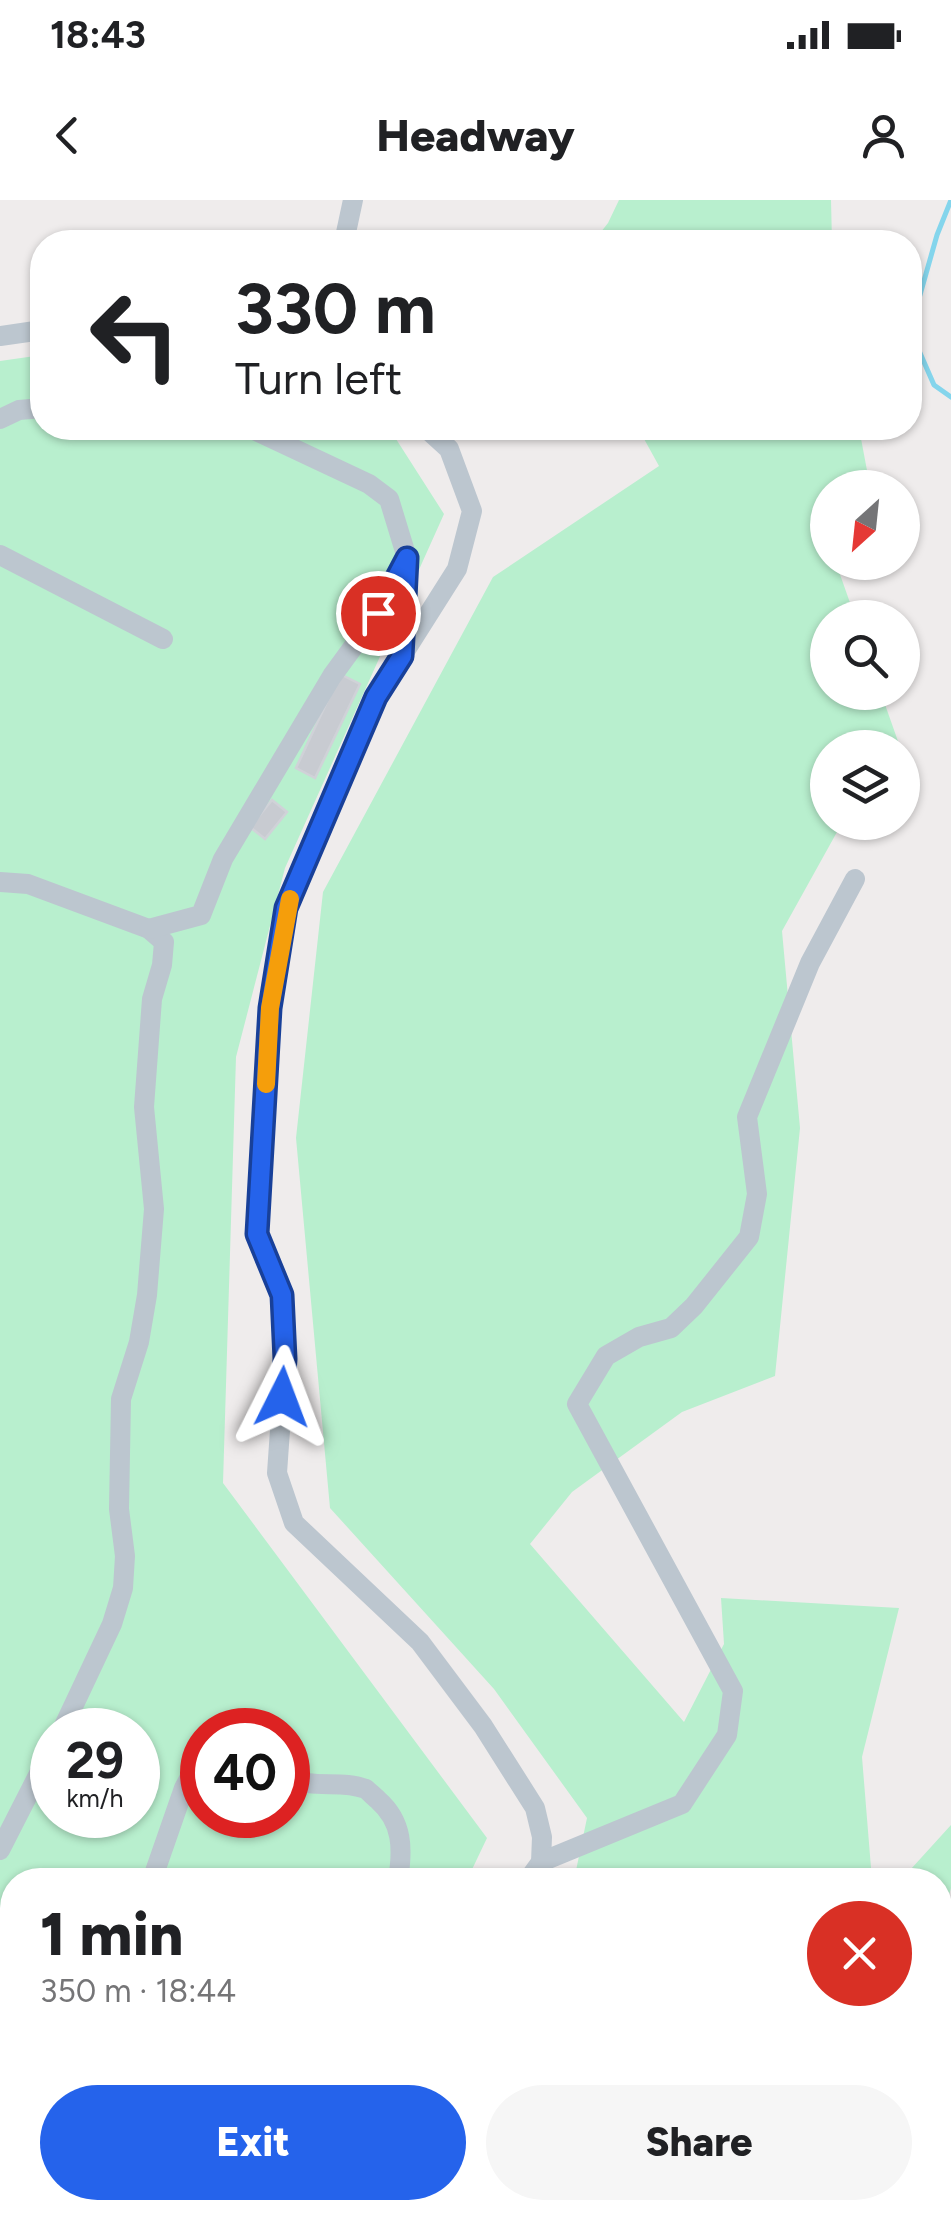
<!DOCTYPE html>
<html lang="en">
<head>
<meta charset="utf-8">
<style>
  body { margin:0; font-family:Figtree,sans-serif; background:#f6f6f6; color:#202124; height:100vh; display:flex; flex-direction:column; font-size:38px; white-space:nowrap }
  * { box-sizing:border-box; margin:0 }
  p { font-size:32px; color:#757577 }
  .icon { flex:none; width:55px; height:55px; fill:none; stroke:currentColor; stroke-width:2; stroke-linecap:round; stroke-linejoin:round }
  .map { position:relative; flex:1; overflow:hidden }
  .details { position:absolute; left:0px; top:1668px; width:952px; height:352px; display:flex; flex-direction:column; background:#fff; border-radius:40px 40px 0 0; box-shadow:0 2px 8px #0004 }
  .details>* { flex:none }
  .top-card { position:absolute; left:30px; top:30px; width:892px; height:210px; border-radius:40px; box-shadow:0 2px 8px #0004; background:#fff; color:#202124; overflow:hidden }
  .needle { width:65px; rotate:207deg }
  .buttons { position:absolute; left:810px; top:270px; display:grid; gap:20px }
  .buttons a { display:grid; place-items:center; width:110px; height:110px; border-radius:50%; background:#fff; box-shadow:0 2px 8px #0004; font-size:50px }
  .speed { position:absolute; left:30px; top:1508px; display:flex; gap:20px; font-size:50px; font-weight:700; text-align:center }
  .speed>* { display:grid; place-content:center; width:130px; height:130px; border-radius:50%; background:#fff; box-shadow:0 2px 8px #0004; line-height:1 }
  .speed small { font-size:25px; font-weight:400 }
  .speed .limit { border:15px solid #d22; background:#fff; color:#111 }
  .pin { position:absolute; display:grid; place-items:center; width:85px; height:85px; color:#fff; margin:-42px; border:5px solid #fff; border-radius:50%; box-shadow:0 2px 10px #0007 }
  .me { position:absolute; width:110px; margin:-55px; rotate:3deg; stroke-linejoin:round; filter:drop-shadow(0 0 8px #0008) }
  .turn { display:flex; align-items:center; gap:35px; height:210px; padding:0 40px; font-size:45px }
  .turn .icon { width:130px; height:130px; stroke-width:2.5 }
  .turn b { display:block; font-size:70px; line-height:85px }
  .round { display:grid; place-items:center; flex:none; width:105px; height:105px; border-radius:52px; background:#f6f6f6 }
  .overview { display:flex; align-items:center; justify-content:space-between; height:170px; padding:0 40px }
  h1 { font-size:60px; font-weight:800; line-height:75px }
  .button { display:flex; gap:20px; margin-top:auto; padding:20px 40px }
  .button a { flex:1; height:115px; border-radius:60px; background:#2563eb; color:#fff; font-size:40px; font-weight:800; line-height:115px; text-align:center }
  .button a+a { background:#f6f6f6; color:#202124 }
  .status { display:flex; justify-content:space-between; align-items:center; height:70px; padding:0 50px; background:#fff; direction:ltr }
  .status svg { height:28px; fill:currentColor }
  header { display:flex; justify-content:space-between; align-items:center; height:130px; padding:0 40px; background:#fff; font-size:45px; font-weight:800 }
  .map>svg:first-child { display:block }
  .green { fill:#b8efce; fill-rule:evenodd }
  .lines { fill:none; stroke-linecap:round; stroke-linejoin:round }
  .stream { stroke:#84d5ec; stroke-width:5 }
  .building { fill:#c8cbd1; stroke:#d0d2d8; stroke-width:2.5 }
  .minor { stroke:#bcc6cf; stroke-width:20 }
  .route-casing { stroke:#184099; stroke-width:25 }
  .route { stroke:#2563eb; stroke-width:18 }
  .slow { stroke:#f59e0b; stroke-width:18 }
</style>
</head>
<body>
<div class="status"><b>18:43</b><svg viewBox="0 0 49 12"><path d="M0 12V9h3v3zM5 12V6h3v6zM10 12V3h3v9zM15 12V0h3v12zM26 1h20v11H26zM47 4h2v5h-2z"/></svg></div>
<header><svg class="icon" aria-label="back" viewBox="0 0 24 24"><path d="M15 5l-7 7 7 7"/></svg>Headway<svg class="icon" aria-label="person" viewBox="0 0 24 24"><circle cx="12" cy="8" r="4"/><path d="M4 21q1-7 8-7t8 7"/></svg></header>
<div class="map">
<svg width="951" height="2018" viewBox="0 0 951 2018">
  <rect width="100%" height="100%" fill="#efecec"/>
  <g class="green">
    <polygon points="619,0 831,0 832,42 593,42 608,23"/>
    <path d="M 42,155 L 42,228 L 389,228 L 444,314 L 285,668 L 236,857 L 223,1283 L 487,1638 L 467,1680 L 12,1680 L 12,2008 L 319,2008 L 317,2018 L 0,2018 L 0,161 ZM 52,1530 L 138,1530 L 138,1615 L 52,1615 ZM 202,1530 L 288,1530 L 288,1615 L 202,1615 Z"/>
    <polygon points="638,228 859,228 869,281 864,287 828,288 828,362 836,363 855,417 828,418 828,492 881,493 900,547 828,548 828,622 842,623 782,731 800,928 775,1176 682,1212 572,1292 530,1344 684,1522 724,1444 721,1398 899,1408 862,1557 872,1680 574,1680 587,1618 494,1489 330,1308 296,938 323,692 493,377 659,266"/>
    <polygon points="951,1625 951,1688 940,1728 940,1680 901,1680"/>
    <polygon points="394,2008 844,2008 838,2018 391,2018"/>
  </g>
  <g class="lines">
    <g class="stream">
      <polyline points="951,0 937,35 910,130 934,185 951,197"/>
      <polyline points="940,1966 951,1926"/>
      <polyline points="930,2018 932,2008"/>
    </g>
  </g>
  <g class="building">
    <polygon points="340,474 360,484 315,578 296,568"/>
    <polygon points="272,600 287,612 265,639 250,627"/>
  </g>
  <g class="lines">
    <g class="minor">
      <polyline points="344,42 353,0"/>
      <polyline points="0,136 42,130"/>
      <polyline points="0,219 19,210 42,208"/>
      <polyline points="250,228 369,284 389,299 407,358 402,454"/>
      <polyline points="426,228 449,249 472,311 457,369 376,497 286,707 270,808 257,1034 282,1095 285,1159 277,1273 294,1323 420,1442 483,1526 535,1608 542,1637 541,1662 528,1680"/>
      <polyline points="0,355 163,439"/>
      <polyline points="0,682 28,684 149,729 164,742 162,765 152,799 144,907 154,1009 147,1095 139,1142 121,1199 119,1309 125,1356 123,1388 112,1424 62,1530"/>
      <polyline points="149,729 201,715 223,659 332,476 378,413 407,358"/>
      <path d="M 288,1577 C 312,1590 341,1579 366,1589 C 367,1590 377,1599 378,1600 C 403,1622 403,1649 398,1680"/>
      <polyline points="0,1650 52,1548"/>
      <polyline points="541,1662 682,1604 727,1535 733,1491 577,1204 606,1156 639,1137 671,1128 694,1106 749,1037 757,994 747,917 810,763 855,679"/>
      <polyline points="152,1680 184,1588 202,1555"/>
      <polyline points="74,2008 74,2018"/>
      <polyline points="263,2018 266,2008"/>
      <polyline points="364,2018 367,2008"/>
    </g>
  </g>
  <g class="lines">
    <defs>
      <polyline id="route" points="282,1197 285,1159 282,1095 257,1034 270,808 286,708 376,497 402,456 407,358 378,413"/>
    </defs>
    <use href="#route" class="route-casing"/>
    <use href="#route" class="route"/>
    <polyline class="slow" points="266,884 270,808 290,699"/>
  </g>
</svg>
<div class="buttons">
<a><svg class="needle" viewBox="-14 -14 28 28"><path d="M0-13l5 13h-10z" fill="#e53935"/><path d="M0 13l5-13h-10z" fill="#757577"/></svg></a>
<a><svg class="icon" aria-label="search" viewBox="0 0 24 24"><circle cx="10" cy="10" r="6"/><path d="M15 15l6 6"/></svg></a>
<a><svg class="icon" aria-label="layers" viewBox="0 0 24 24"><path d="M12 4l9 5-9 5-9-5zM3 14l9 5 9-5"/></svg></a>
</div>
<div class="speed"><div>29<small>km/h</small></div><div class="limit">40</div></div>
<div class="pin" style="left:378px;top:413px;background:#d93025"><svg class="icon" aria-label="arrive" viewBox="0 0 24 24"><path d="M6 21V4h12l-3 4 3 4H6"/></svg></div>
<svg class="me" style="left:282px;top:1197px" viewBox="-20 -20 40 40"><path d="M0-17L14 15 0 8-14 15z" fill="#2563eb" stroke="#fff" stroke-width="4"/></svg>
<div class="top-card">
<div class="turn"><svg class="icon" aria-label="left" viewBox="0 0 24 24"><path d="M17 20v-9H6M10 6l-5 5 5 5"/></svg><div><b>330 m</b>Turn left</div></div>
</div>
<section class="details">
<div class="overview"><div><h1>1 min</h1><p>350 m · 18:44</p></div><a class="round" style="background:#d93025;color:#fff"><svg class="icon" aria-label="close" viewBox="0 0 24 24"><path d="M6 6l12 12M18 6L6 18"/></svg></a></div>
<div class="button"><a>Exit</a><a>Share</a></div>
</section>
</div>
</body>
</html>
